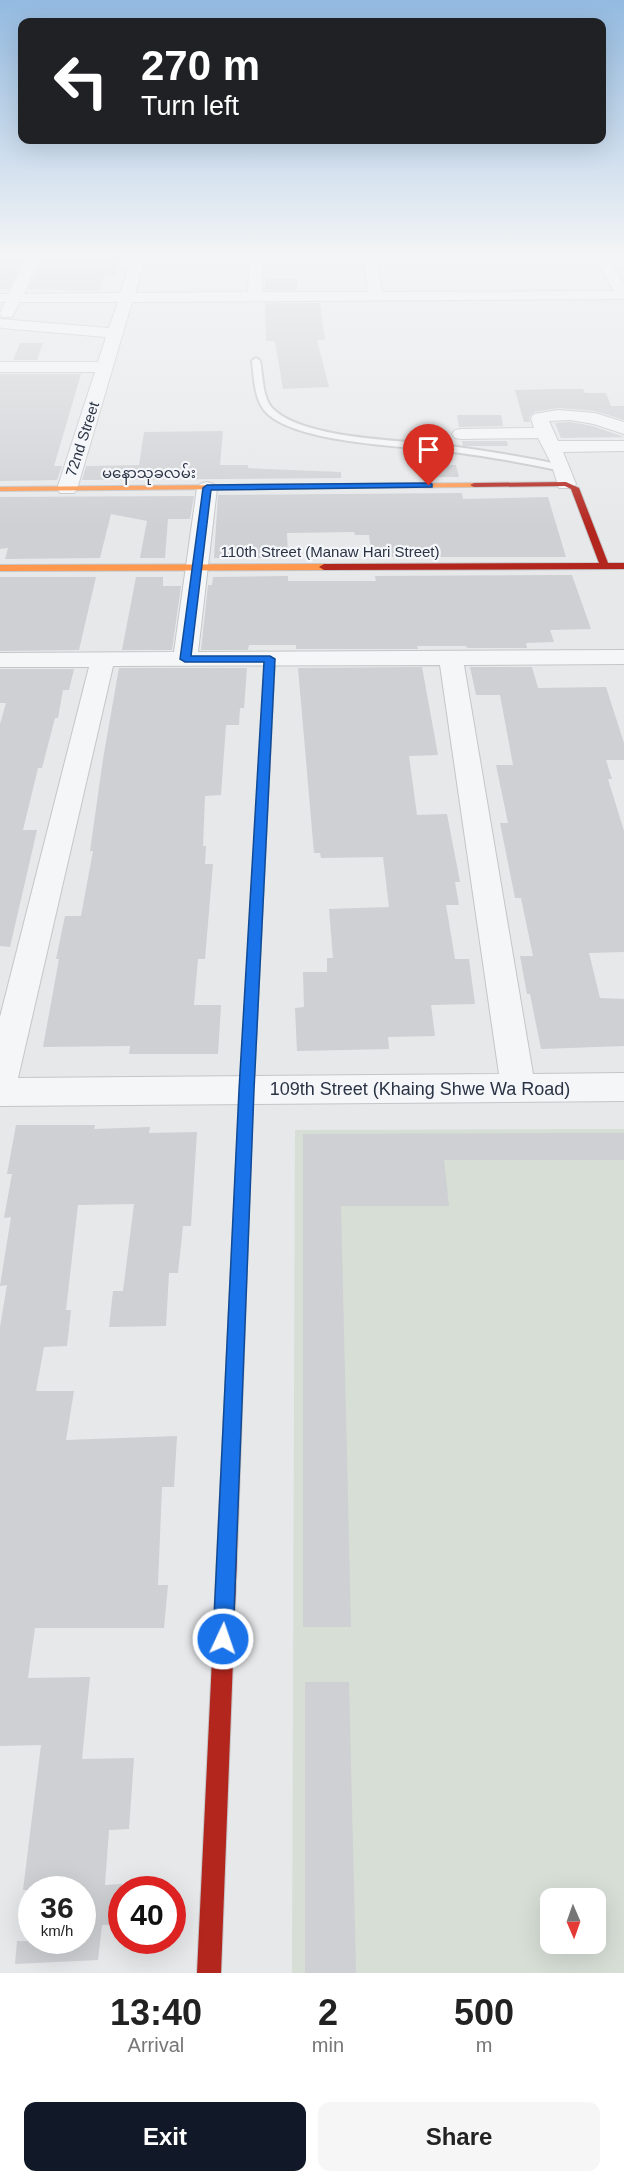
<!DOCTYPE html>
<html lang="en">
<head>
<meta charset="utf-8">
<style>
  body { margin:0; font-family:Arial,"Noto Sans Myanmar",sans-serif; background:#f6f6f6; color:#222; height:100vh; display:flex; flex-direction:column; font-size:22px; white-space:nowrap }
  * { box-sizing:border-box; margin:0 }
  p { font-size:20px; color:#767676 }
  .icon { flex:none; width:33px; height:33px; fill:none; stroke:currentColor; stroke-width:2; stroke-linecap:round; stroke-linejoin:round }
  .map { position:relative; height:1973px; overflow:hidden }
  .sheet { display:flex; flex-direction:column; background:#fff; flex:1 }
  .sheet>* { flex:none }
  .guide { position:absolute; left:18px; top:18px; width:588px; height:126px; border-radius:12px; box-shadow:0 6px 24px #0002; background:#202124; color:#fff; overflow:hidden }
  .needle { width:39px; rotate:178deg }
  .buttons { position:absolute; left:540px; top:1888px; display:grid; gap:12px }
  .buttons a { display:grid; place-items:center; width:66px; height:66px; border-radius:12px; background:#fff; box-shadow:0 6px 24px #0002; font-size:30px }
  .speed { position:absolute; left:18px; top:1876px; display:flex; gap:12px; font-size:30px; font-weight:700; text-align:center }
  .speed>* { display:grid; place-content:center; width:78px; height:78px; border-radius:50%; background:#fff; box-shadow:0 6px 24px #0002; line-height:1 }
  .speed small { font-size:15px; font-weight:400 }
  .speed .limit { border:9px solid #d22; background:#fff; color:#111 }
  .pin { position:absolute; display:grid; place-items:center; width:51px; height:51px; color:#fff; margin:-62px -26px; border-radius:50% 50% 50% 0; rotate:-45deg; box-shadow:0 0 6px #0007 }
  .pin .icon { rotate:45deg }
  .me { position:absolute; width:66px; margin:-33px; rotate:3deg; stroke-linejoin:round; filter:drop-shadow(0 0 4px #0008) }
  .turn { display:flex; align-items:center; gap:21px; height:126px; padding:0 24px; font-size:27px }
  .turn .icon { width:78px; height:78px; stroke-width:2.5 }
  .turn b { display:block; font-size:42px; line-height:51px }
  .eta { display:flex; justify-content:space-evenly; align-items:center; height:102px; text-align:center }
  .eta b { font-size:36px; font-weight:700; line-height:42px }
  .cta { display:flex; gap:12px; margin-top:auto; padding:12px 24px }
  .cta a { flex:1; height:69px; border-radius:12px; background:#111827; color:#fff; font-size:24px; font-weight:700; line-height:69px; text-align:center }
  .cta a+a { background:#f6f6f6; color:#222 }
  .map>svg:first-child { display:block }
  .green { fill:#d6ded6; fill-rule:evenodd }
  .building { fill:#ced0d3 }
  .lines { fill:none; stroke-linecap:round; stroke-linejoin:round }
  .lane-casing { stroke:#c4c6c8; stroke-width:4 }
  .street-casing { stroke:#c4c6c8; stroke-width:2 }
  .fast-casing { stroke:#c4c6c8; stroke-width:2 }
  .slow-casing { stroke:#c4c6c8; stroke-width:2 }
  .jam-casing { stroke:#c4c6c8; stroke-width:2 }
  .lane { fill:#f5f6f7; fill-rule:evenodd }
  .street { fill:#f5f6f7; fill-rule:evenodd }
  .fast { fill:#63d668; fill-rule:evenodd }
  .slow { fill:#ff974d; fill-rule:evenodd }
  .jam { fill:#b3261e; fill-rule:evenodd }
  .route { fill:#1a73e8; stroke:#114b97; stroke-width:1.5 }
  .labels { text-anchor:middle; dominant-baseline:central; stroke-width:4.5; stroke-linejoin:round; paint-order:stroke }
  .far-street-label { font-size:15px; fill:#2b3445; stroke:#f4f6f9 }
  .street-label { font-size:18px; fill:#2b3445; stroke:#f4f6f9 }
</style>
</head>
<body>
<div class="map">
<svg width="624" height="1973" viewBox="0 0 624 1973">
  <rect width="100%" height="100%" fill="#e6e8ea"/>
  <path class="green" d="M 624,1129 L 624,1973 L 292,1973 L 295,1130 ZM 550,1899 L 596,1899 L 596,1944 L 550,1944 Z"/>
  <g class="building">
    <polygon points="0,253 27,253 9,289 0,289"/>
    <polygon points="44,253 121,253 115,276 104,275 99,291 29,289"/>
    <rect x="265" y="279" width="32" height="11"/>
    <polygon points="265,303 320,303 325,340 317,340 329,387 283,389 275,341 266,341"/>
    <polygon points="20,343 43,343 37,360 13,360"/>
    <polygon points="0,374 81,374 54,466 62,466 57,480 0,481"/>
    <polygon points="556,389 583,389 585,393 606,393 611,406 624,406 624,420 595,411 558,408 534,412 529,417 530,422 524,422 515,390"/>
    <polygon points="457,415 501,415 503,426 459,427"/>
    <polygon points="570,422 593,426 624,437 561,438 555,423"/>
    <polygon points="223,431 220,465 248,465 248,468 265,469 341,472 341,478 82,480 86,466 139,465 144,432"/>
    <polygon points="462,441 507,441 508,446 463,446"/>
    <polygon points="434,465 456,465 459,477 436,477"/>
    <polygon points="462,493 463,499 548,497 566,557 372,557 369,535 355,535 354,532 287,533 288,558 214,558 218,495"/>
    <polygon points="194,496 190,519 168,519 165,558 140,558 147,521 111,514 100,558 5,559 8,548 0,549 0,497"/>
    <polygon points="572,575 591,629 550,630 554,642 526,643 527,648 467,648 466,646 417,646 418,649 296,649 296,645 249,645 248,650 201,650 208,585 212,585 213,577 288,576 288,581 376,581 375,576"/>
    <polygon points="0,577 96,577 79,650 0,651"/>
    <polygon points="136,577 163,577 163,586 181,586 172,650 122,650"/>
    <polygon points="422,667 438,755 409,756 417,815 447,814 460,882 455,882 459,905 446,905 455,959 469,959 475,1004 431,1005 435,1036 388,1037 389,1049 297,1051 295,1008 304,1007 303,972 327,972 327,958 333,958 329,909 389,907 383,857 321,858 320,853 314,853 298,668"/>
    <polygon points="470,667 532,667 538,688 606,687 624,743 624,760 606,760 612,779 608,779 624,831 624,952 589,953 600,998 624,999 624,1046 541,1049 530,994 527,994 520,956 533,956 521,898 515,898 500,823 508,823 496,765 513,765 500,695 476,695"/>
    <polygon points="119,668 247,668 244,708 240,708 239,725 226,725 221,795 205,796 203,846 206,846 205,864 213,864 205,959 198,959 194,1005 221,1005 218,1054 129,1054 130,1046 43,1047 59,959 56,959 65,916 81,916 93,851 90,851 103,759"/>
    <polygon points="0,669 74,669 69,690 63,690 58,718 55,718 42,768 38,768 23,830 37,830 10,947 0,946 0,724 6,703 0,703"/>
    <polygon points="16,1125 95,1125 94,1129 150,1127 149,1133 197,1132 191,1226 183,1226 178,1273 169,1273 166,1326 109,1327 113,1291 123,1291 134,1204 78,1205 66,1310 71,1310 67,1346 44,1347 36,1391 74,1391 66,1440 177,1436 174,1487 162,1487 158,1585 168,1585 164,1628 35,1628 28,1678 90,1677 82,1759 134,1758 129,1829 109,1830 105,1885 122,1884 122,1924 102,1925 98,1960 15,1964 17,1941 82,1941 82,1890 23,1890 41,1745 0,1746 0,1327 7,1285 0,1286 11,1217 4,1218 12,1174 7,1174"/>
    <polygon points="624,1133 624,1160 444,1160 449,1206 341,1206 351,1627 303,1627 303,1134"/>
    <polygon points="305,1682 349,1682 356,1973 305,1973"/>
  </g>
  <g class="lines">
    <defs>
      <path id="lane" d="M 256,358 L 260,361 C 263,375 262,398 273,409 C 305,440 405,440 450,446 C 487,451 525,457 562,465 L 567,468 L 562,471 C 526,463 490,457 453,452 C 410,446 291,444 264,410 C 254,397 254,376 252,361 Z"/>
      <g id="street">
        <polygon points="29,253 42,253 24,294 120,293 134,253 147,253 135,293 248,292 250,253 263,253 262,292 368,292 363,253 376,253 382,292 614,291 592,253 605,253 624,283 624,299 132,302 77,489 74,493 60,493 57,489 95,372 0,372 0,362 98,362 106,337 2,328 0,327 0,319 109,328 118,302 20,302 12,317 2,317 0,313 5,302 0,302 0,294 9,294"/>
        <polygon points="558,410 595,413 624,422 624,434 594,424 570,420 549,421 558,441 624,441 624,451 563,452 576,484 573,488 559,488 551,463 538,438 461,439 455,438 452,434 455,430 461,429 534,428 531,418 534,414"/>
        <path d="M 207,482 L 214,484 L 217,488 L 198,652 L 624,650 L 624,664 L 464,665 L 533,1074 L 624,1073 L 624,1101 L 0,1106 L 0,1017 L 89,667 L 0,667 L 0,653 L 174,652 L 197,488 L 200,484 ZM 440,665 L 499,1074 L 18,1078 L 113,666 Z"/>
      </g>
      <polygon id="fast" points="270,656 275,659 252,1125 250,1129 245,1131 240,1129 238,1125 265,659"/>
      <g id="slow">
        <polygon points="477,483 477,487 474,487 0,491 0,487"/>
        <polygon points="0,565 324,564 329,567 324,570 0,571"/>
        <polygon points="245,1119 250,1121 252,1125 237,1555 234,1562 227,1565 220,1562 217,1555 238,1125 240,1121"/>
      </g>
      <g id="jam">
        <polygon points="566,482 579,488 608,563 624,563 624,569 324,570 319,567 324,564 599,563 571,489 565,486 474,487 470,485 474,483"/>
        <polygon points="227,1545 234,1548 237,1555 221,1973 197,1973 217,1555 220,1548"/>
      </g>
    </defs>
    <use href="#lane" class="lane-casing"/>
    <use href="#street" class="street-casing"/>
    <use href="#fast" class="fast-casing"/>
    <use href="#slow" class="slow-casing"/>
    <use href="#jam" class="jam-casing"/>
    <use href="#lane" class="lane"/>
    <use href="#street" class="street"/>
    <use href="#fast" class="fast"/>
    <use href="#slow" class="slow"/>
    <use href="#jam" class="jam"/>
  </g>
  <linearGradient id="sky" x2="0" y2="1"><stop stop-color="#93bae0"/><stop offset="0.48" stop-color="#f4f5f6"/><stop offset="1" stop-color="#f4f5f6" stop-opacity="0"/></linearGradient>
  <rect width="624" height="529" fill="url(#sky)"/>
  <polygon class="route" points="429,483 432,484 432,487 211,490 191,656 270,656 275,659 254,1090 233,1639 230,1646 223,1649 216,1646 213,1639 239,1090 264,662 185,662 180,659 203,488 207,485"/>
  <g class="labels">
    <g class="far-street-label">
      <text transform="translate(82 439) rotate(-72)">72nd Street</text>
      <text x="149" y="472">မနောသုခလမ်း</text>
      <text x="330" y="551">110th Street (Manaw Hari Street)</text>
    </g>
    <g class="street-label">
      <text x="420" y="1089">109th Street (Khaing Shwe Wa Road)</text>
    </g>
  </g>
</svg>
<div class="buttons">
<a><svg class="needle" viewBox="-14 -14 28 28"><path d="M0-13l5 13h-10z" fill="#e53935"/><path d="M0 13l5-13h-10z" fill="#767676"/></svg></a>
</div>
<div class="speed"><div>36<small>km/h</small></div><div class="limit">40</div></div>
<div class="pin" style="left:429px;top:486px;background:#d93025"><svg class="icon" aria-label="arrive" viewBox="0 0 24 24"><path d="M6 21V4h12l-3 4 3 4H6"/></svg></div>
<svg class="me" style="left:223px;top:1639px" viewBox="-20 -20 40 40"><circle r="17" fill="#1a73e8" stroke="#fff" stroke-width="3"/><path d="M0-11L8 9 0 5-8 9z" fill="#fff"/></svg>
<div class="guide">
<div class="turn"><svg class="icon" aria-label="left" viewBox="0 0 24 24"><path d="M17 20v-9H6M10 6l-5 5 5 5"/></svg><div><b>270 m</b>Turn left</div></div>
</div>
</div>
<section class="sheet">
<div class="eta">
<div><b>13:40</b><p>Arrival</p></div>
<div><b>2</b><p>min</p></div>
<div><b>500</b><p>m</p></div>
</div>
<div class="cta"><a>Exit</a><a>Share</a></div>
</section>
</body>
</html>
